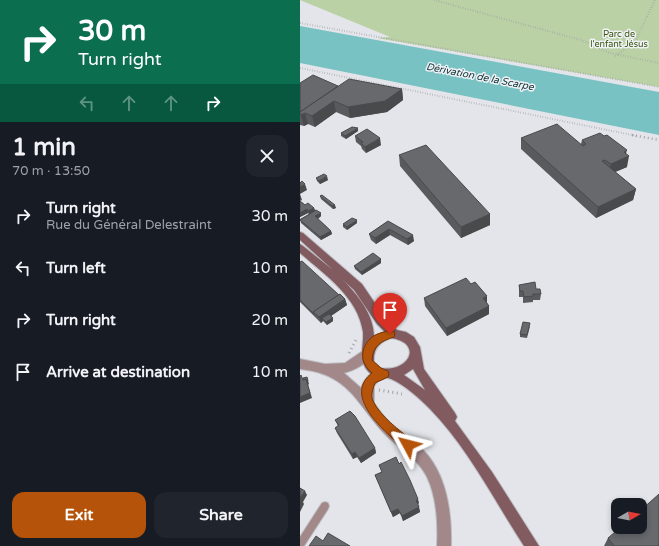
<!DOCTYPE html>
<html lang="en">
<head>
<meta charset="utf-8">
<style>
  body { margin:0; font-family:"Varela Round",sans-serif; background:#20242c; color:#f1f3f6; height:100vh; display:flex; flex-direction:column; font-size:15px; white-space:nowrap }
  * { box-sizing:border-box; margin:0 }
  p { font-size:13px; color:#9ea1a6 }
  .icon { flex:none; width:22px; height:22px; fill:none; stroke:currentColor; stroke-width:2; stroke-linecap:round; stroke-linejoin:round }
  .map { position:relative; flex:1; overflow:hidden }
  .drawer { display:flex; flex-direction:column; background:#171b24; width:300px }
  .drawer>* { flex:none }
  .guide { background:#0b6e4f; color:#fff; overflow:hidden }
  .needle { width:26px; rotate:81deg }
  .controls { position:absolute; left:311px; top:498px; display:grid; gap:8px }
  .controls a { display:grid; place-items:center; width:36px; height:36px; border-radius:8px; background:#171b24; box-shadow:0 2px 6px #0003; font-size:20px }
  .pin { position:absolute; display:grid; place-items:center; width:34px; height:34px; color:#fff; margin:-41px -17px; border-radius:50% 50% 50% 0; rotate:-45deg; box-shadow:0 0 4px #0007 }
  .pin .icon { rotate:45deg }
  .me { position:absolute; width:44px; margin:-22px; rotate:308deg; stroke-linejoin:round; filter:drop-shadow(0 0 3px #0008) }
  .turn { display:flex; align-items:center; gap:14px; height:84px; padding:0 12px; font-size:18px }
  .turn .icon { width:52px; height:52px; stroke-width:2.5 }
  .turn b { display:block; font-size:28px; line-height:34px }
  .lanes { display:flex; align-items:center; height:38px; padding:0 12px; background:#0003; justify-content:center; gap:20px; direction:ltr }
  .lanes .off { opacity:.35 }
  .round { display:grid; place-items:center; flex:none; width:42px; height:42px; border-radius:12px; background:#20242c }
  .overview { display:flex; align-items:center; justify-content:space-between; height:68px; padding:0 12px }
  h1 { font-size:24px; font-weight:800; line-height:30px }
  .action { display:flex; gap:8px; margin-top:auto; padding:8px 12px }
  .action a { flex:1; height:46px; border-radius:12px; background:#b45309; color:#fff; font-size:16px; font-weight:800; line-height:46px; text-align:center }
  .action a+a { background:#20242c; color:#f1f3f6 }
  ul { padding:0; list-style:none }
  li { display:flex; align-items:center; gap:12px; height:52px; padding:0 12px }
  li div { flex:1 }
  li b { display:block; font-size:15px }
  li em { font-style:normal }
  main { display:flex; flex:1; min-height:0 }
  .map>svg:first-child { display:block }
  .green { fill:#bad0a5 }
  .water { fill:#79c2c4 }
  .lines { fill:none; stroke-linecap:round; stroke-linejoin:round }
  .service-casing { stroke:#bebfc4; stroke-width:2 }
  .minor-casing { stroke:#bebfc4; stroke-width:2 }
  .secondary-casing { stroke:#bebfc4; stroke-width:2 }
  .path-far2 { stroke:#9e9fa3; stroke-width:2; stroke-dasharray:0.5 2; stroke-linecap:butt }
  .path-far1 { stroke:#9e9fa3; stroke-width:2.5; stroke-dasharray:1 3; stroke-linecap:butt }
  .path { stroke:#9e9fa3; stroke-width:3; stroke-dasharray:1 3.5; stroke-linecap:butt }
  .service { fill:#a3888a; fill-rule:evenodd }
  .minor { fill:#a3888a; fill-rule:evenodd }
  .secondary { fill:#815b5f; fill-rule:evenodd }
  .wall { fill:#595a5e }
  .shaded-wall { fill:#484a4c }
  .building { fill:#67696d; stroke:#484a4c }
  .route { fill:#b45309; stroke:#753606 }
  .labels { text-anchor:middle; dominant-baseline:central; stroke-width:3; stroke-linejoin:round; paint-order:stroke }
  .far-park-label { font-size:9px; fill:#36540a; stroke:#f0f2f7 }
  .far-water-label { font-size:10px; font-style:italic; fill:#0d3333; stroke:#f0f2f7 }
</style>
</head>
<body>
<main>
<section class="drawer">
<div class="guide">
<div class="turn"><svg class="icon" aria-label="right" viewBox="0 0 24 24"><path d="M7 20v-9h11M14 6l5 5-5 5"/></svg><div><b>30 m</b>Turn right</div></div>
<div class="lanes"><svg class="icon off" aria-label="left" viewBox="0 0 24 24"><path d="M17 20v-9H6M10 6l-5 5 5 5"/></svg><svg class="icon off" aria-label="ahead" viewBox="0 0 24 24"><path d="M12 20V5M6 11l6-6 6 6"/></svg><svg class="icon off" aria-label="ahead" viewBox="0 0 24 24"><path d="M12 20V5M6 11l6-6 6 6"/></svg><svg class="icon" aria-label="right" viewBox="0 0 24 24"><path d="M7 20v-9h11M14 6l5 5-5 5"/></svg></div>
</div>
<div class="overview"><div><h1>1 min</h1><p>70 m · 13:50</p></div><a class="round"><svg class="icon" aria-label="close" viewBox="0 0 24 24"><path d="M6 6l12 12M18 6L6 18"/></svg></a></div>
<ul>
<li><svg class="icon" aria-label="right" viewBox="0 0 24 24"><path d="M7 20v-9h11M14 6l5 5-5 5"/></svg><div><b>Turn right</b><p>Rue du Général Delestraint</p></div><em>30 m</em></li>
<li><svg class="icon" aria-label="left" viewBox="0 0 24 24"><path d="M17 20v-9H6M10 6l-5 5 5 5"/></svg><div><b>Turn left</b></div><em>10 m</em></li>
<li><svg class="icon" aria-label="right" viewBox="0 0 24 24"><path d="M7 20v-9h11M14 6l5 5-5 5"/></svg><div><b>Turn right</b></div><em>20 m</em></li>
<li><svg class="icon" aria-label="arrive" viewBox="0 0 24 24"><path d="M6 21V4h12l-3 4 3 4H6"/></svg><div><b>Arrive at destination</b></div><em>10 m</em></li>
</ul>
<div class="action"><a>Exit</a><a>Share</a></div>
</section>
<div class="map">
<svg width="359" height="546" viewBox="0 0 359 546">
  <rect width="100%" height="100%" fill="#e3e5ea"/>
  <polygon class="green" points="0,0 359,0 359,87 77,38 90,37"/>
  <polygon class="water" points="0,26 359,92 359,135 0,63"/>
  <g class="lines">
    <defs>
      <polygon id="service" points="25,502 28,503 29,506 28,509 4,546 0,546 0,537 22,503"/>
      <path id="minor" d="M 67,348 L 71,350 L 73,353 C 67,364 55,370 44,373 L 61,388 C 65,377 75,366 88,371 L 90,374 L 88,377 L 78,381 L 74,386 L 74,403 C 80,412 87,420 94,427 C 103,435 114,442 123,450 C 147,474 152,514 151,546 L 137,546 C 138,523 137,498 127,477 C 117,457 98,448 84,433 C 68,417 57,394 37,381 C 25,373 14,371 0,369 L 0,359 L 25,364 L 45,363 Z"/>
      <path id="secondary" d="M 0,232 L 3,233 L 62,284 L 85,318 L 97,330 L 106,332 L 114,337 L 120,347 L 124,369 L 155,413 L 157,417 L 155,421 L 192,472 L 239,546 L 224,546 C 194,500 168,448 130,409 C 119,398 105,385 91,379 C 83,376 73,379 67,370 C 58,359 64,345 63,332 C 58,297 25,275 0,253 L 0,244 L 3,246 L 33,270 L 0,240 ZM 42,279 L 54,290 L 77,324 L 85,332 L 74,337 C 74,314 57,294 42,279 ZM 91,338 C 124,343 109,373 80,368 L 74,362 C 73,349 79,342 91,338 ZM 113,369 L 125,390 L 104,375 Z"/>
    </defs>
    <use href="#service" class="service-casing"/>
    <use href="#minor" class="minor-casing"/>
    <use href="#secondary" class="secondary-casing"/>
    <g class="path-far2">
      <polyline points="134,0 281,40 310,53 359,63"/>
      <polyline points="0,23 359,87"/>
      <polyline points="315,56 335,42 355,0"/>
      <polyline points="0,68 337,136"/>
    </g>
    <polyline class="path-far1" points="332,135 359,140"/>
    <g class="path">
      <polyline points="49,353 56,340"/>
      <polyline points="79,390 102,394"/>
    </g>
    <use href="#service" class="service"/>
    <use href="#minor" class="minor"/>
    <use href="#secondary" class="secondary"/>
  </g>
  <g class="wall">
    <polygon points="0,83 38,86 102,89 103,100 87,112 50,118 36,112 15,127 8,124 4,126 0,125"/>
    <polygon points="58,131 46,139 41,136 41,133"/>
    <polygon points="55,136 81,145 66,153 62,149 61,146 56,142"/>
    <polygon points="221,138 281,144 282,140 326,153 327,167 315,172 336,189 333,200 296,218 221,149"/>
    <polygon points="99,155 190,214 190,225 161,238 100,166"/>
    <polygon points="16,178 28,180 20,184 17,181"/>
    <polygon points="20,196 36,208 33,209 21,199"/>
    <polygon points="0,201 5,205 14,208 15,210 21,216 18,219 31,231 32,234 21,240 1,223 0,219 9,214 8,213 0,217"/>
    <polygon points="88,221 114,241 108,245 90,235 76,244 71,240 69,234"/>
    <polygon points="57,223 47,230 43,227 43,224"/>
    <polygon points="81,259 81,263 62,275 55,269 54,266"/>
    <polygon points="0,262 39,295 45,299 47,305 31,316 33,321 27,325 23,321 21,323 0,302"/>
    <polygon points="219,285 236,289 241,294 240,300 233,300 233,302 223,303 223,297 219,297"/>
    <polygon points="124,298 187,303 189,306 189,314 147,336 125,306"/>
    <polygon points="230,326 227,338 220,337 220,334"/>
    <polygon points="35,420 75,448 76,453 61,463 57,457 53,459 37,433 35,428 38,426"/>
    <polygon points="79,465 119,503 118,504 120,512 103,521 100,513 93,517 75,475 82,472"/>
    <polygon points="308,538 359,546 304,546"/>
  </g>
  <g class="shaded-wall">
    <polygon points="102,89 103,100 87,112 50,118 48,107"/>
    <polygon points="34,101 36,112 15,127 12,116 5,113 8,124 4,126 1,115 0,115"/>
    <polygon points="58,128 58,131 46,139 45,136"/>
    <polygon points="80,138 81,145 66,153 65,147"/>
    <polygon points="327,150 325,157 329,156 327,167 308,175 311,164 324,152"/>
    <polygon points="27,176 28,180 20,184 19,181"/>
    <polygon points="5,184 7,190 0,194 0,187"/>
    <polygon points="336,189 333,200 296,218 298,207"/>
    <polygon points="0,194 2,200 0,201"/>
    <polygon points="35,205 36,208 33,209 32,206"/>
    <polygon points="14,208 15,211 9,214 8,211"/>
    <polygon points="7,209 8,213 0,217 0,213"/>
    <polygon points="21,213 21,216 16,220 15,216"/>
    <polygon points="190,214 190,225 161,238 161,227"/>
    <polygon points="57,220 57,223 47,230 47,227"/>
    <polygon points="89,229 90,235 76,244 75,238"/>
    <polygon points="31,231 32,234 21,240 20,237"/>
    <polygon points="113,235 114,241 108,245 107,239"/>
    <polygon points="81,259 81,263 62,275 61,272"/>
    <polygon points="187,296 187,305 183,298"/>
    <polygon points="45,299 47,305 25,320 22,318 23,321 21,323 19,317"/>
    <polygon points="189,306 189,314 147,336 146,328"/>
    <polygon points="33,318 33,321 27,325 26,322"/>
    <polygon points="7,377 9,384 8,385 12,398 0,403 0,397"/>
    <polygon points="75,448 76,453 61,463 59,458"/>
    <polygon points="55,452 57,457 53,459 52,454"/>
    <polygon points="5,491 7,495 3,502 4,504 0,512 0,497"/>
    <polygon points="118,499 119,503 117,504 116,500"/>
    <polygon points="119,507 120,512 103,521 102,516"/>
    <polygon points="98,509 100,513 93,517 91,512"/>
  </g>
  <g class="building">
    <polygon points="13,75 38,86 0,112 0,83"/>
    <polygon points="49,79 102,89 85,101 48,107 34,101 12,116 5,113 1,115 0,115 0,112"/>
    <polygon points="257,124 283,146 286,144 282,140 300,133 304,136 307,135 327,150 324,152 329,156 311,164 305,160 302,161 336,189 298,207 221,138"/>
    <polygon points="52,127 58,128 45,136 41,133"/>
    <polygon points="67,129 80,138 65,147 61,143 63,142 55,136"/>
    <polygon points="126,145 190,214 161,227 99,155"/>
    <polygon points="24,174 27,176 19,181 16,178"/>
    <polygon points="2,181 5,184 0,187 0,183"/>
    <polygon points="22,195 35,205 32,206 20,196"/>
    <polygon points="0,201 5,205 8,203 14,208 8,211 7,209 0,213"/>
    <polygon points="16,210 21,213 15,216 31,231 20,237 0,220"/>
    <polygon points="52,218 57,220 47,227 43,224"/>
    <polygon points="88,221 113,235 107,239 89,229 75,238 69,234"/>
    <polygon points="73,253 81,259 61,272 54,266"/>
    <polygon points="2,261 39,295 13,312 14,314 0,300 0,262"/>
    <polygon points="166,278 171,284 175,282 187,296 183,298 189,306 146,328 124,298"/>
    <polygon points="235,282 236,289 240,289 241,294 233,294 233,296 224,297 223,291 220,291 219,285"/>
    <polygon points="40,294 45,299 19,317 13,312"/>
    <polygon points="29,314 33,318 26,322 22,318"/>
    <polygon points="223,322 230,323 227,335 220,334"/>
    <polygon points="1,375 3,380 6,379 10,393 0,397 0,376"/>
    <polygon points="7,377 8,381 7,382 6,379 3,380 3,378"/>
    <polygon points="50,411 55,416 75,448 59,458 55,452 52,454 35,428 39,425 35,420"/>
    <polygon points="96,457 99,464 101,462 110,480 118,499 116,500 119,507 102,516 98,509 91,512 75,475 82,472 79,465"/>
    <polygon points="0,488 5,491 0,497"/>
    <polygon points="359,494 359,545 358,546 314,546 308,538 321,527 340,527 340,511"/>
    <polygon points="28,533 50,546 9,546 16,536 23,541"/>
  </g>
  <path class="route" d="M 90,330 L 94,331 L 95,334 L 94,337 C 82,341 73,345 72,360 L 81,368 L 88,371 L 89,374 L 88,377 L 75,383 C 73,389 70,395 73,401 C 81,417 99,430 113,441 L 114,445 L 113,449 L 108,451 C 102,448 97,442 91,437 C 75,422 46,393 72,373 C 59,362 60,348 72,337 C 77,333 85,332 90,330 Z"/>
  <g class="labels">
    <g class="far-park-label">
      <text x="319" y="34">Parc de<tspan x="319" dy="10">l'enfant Jésus</tspan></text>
    </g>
    <g class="far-water-label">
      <text transform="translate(180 77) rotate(11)">Dérivation de la Scarpe</text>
    </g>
  </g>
</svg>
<div class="controls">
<a><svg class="needle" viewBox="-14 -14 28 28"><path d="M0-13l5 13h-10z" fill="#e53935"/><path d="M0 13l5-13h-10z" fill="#9ea1a6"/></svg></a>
</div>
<div class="pin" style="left:90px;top:334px;background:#d93025"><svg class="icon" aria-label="arrive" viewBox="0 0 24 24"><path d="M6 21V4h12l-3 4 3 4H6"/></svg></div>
<svg class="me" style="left:108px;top:445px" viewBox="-20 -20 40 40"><path d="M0-17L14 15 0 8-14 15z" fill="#b45309" stroke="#fff" stroke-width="4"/></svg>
</div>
</main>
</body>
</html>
